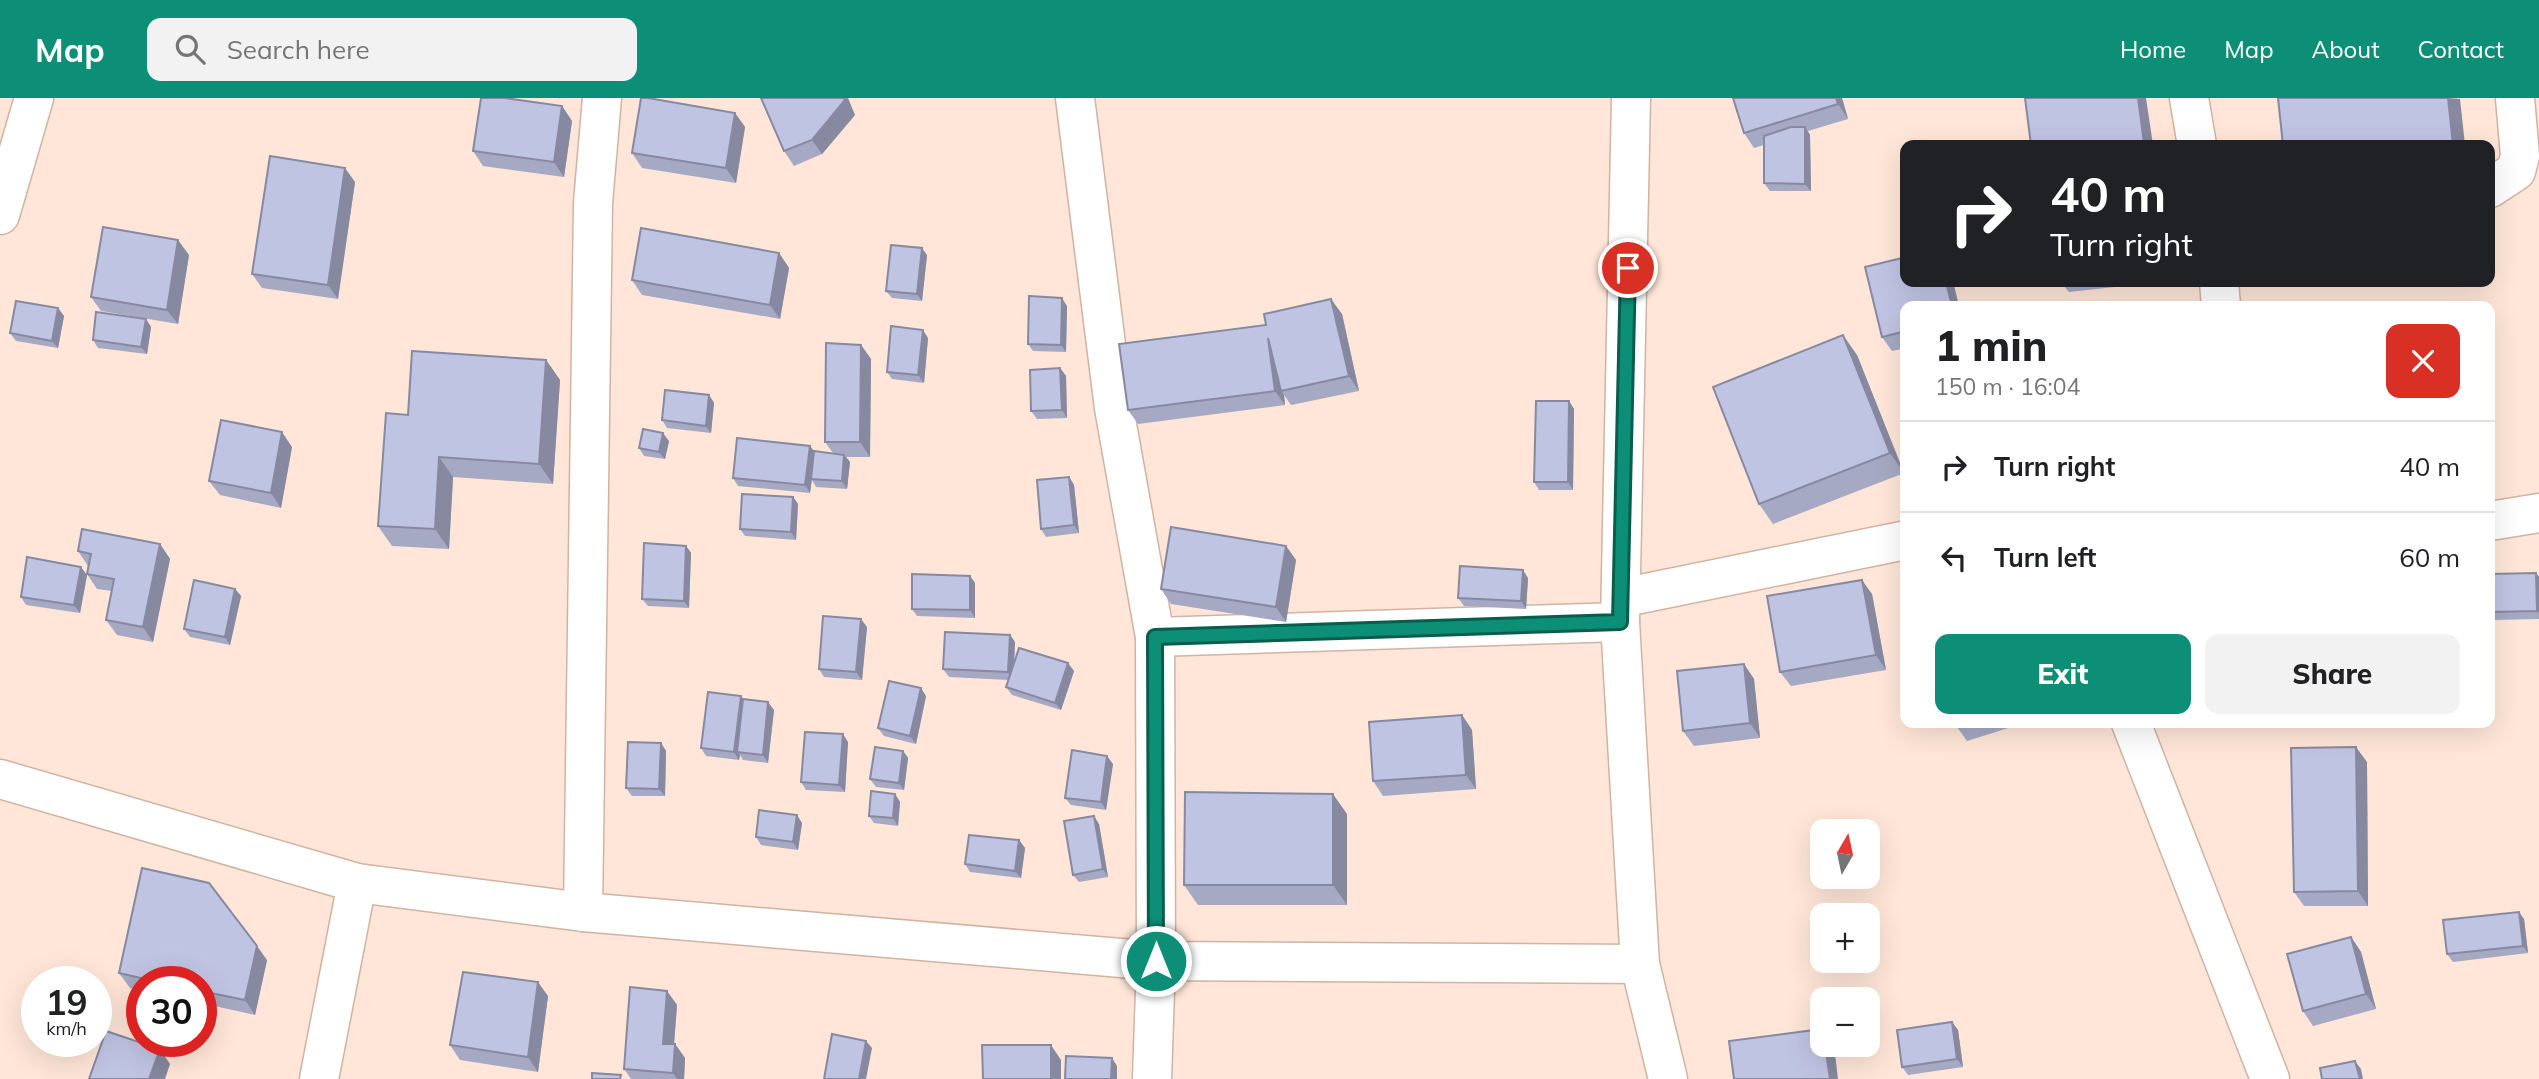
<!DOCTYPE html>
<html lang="en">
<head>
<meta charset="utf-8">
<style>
  body { margin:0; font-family:Mulish,sans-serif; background:#f2f2f2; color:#202124; height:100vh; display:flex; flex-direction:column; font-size:26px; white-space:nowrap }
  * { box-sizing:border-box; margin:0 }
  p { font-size:23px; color:#757577 }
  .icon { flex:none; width:38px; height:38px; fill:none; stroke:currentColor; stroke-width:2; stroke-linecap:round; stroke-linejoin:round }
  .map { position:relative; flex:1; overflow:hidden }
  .drawer { position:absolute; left:1900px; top:203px; width:595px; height:427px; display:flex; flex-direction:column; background:#fff; border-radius:14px; box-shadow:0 7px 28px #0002 }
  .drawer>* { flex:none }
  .hud { position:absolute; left:1900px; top:42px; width:595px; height:147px; border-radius:14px; box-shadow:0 7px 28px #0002; background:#202124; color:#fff; overflow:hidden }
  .needle { width:46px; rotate:9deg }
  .fabs { position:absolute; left:1810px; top:721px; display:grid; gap:14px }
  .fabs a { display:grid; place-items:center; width:70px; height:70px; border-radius:14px; background:#fff; box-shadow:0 7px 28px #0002; font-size:35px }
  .speed { position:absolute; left:21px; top:868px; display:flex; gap:14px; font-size:35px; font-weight:700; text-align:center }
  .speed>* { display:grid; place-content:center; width:91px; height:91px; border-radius:50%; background:#fff; box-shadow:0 7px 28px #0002; line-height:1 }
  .speed small { font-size:18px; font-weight:400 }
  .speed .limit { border:10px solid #d22; background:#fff; color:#111 }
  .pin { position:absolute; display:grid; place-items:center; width:60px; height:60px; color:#fff; margin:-30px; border:4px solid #fff; border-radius:50%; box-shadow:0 2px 7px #0007 }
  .me { position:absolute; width:77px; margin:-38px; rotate:0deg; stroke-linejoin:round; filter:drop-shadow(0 0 5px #0008) }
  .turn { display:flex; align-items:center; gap:24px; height:147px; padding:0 35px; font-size:32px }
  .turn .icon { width:91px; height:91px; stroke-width:2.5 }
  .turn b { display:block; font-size:49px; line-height:60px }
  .round { display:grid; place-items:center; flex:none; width:74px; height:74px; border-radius:14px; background:#f2f2f2 }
  .headline { display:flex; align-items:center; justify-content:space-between; height:119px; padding:0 35px }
  h1 { font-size:42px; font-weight:800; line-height:52px }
  .action { display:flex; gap:14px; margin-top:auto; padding:14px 35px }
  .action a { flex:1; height:80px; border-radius:14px; background:#0c8f76; color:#fff; font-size:28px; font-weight:800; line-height:80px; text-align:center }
  .action a+a { background:#f2f2f2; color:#202124 }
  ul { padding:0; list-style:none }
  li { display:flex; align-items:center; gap:21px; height:91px; padding:0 35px; border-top:2px solid #e0e0e0 }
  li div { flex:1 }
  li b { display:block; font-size:26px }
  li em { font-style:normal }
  header { display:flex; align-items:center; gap:42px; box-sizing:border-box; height:98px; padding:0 35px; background:#0c8f76; color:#fff }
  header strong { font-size:33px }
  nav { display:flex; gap:38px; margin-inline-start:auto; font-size:24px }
  .search { width:490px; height:63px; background:#f2f2f2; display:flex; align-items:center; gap:18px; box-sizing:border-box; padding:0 24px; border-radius:14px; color:#757577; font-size:26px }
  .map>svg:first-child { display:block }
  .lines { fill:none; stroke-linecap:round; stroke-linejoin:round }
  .minor-casing { stroke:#d1b3a2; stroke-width:41 }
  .minor { stroke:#fff; stroke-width:38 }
  .wall { fill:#a5a9c3 }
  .shaded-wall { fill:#86899f }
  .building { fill:#c0c4e3; stroke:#86899f; stroke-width:2 }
  .route-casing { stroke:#085d4d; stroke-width:18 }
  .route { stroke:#0c8f76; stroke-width:12 }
</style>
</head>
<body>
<header>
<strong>Map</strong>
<div class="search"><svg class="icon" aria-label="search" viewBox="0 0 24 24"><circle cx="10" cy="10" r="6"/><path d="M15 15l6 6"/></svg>Search here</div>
<nav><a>Home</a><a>Map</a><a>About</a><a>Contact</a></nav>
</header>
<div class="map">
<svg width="2539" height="981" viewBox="0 0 2539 981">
  <rect width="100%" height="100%" fill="#ffe6d8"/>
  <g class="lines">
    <defs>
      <g id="minor">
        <polyline points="1075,0 1114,310 1155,539 1156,863 1152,981"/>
        <polyline points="1631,0 1620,524 1640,866 1668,981"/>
        <polyline points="2189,0 2197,47"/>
        <polyline points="2490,90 2516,73 2520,58 2515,0"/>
        <polyline points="0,117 34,0"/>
        <polyline points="2219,184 2221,208"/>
        <polyline points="2490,423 2539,415"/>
        <polyline points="1621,500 1906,442"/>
        <polyline points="1155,539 1620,524"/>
        <polyline points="2131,625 2270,981"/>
        <polyline points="0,681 357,785 583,814 1156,863 1640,866"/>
        <polyline points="583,814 593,105 602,0"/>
        <polyline points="319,981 357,785"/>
      </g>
    </defs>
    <use href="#minor" class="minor-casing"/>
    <use href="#minor" class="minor"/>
  </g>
  <g class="wall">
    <polygon points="1842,0 1848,21 1808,33 1810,37 1811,93 1770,93 1764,85 1764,47 1754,50 1744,35"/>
    <polygon points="562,8 572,23 564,79 483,68 473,53"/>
    <polygon points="735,15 745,29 736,85 642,70 632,55"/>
    <polygon points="855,17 822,56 794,68 784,53"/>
    <polygon points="355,84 338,201 262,190 252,176"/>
    <polygon points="779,155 789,170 780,221 642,197 632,182"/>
    <polygon points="189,157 178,226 101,213 91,199"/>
    <polygon points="927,157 922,203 892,200 886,193"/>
    <polygon points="1906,184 1953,184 1959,208 1906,208 1906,250 1892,253 1882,239"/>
    <polygon points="2061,184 2160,184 2069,194"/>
    <polygon points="1067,208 1066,254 1033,253 1028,246"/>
    <polygon points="58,210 64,218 58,250 16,243 10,235"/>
    <polygon points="1342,216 1359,293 1291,307 1284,297 1285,307 1138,326 1128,312 1266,227"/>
    <polygon points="146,221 151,229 147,256 98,250 93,242"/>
    <polygon points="928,240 924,285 892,281 887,274"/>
    <polygon points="861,247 871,261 870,359 846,359 850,364 847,391 816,389 812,382 810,395 738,388 733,380 810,348 814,353 833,355 825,344"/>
    <polygon points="1857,257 1904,375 1773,426 1759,406"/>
    <polygon points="546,262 560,282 553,386 453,379 449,451 392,448 378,428 408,317"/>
    <polygon points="1060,270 1066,278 1067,320 1037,321 1031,313"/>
    <polygon points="709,297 714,305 711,335 667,330 662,322"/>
    <polygon points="1569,303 1574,311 1573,392 1539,392 1534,384"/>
    <polygon points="669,343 665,361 644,358 639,350"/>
    <polygon points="292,349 281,410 220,397 209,383"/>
    <polygon points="1069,379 1074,387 1079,435 1046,439 1041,431"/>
    <polygon points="793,399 798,406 796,442 745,438 740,431"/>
    <polygon points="160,446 170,461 153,544 117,537 106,522 112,493 97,491 87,476 88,468 78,453"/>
    <polygon points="686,448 691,455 689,510 648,508 642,501"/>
    <polygon points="1286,448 1296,462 1286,524 1171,506 1161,491"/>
    <polygon points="2536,475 2539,479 2539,521 2493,522 2490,517 2490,476"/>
    <polygon points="87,477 80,515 26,507 21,499"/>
    <polygon points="970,478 975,485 975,520 917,518 912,511"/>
    <polygon points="1528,480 1526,511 1464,508 1458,500"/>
    <polygon points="235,491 241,498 230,547 190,539 184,531"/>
    <polygon points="1872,496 1886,572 1791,588 1780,574"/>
    <polygon points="867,529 862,582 824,579 819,571"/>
    <polygon points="1010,537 1015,544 1014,566 1074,573 1061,612 1012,597 1006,589 1009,582 949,579 943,571"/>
    <polygon points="1744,566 1754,581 1760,640 1694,648 1683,633"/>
    <polygon points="741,598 743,601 774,612 768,665 743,662 740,657 739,662 706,658 701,650"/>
    <polygon points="926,598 916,646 884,638 878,630"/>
    <polygon points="1462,617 1472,632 1476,691 1383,698 1373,683"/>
    <polygon points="1956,625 2024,625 1967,643 1957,629"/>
    <polygon points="848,644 845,694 806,692 801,684"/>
    <polygon points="661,645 666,653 665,698 632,698 626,690"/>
    <polygon points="903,653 908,660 904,692 876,689 870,681"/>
    <polygon points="2367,664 2368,808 2304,808 2294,794"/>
    <polygon points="1113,666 1106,712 1071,707 1065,700"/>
    <polygon points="895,696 900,704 898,728 874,725 869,718"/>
    <polygon points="1347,716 1347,807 1198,807 1184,787"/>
    <polygon points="802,725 798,752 761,747 756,739"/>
    <polygon points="1099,726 1108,779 1079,784 1073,777"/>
    <polygon points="1019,742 1025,750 1021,780 970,774 965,766"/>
    <polygon points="2524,821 2528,855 2453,864 2447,856"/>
    <polygon points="2351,839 2361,854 2376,911 2313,928 2303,913"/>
    <polygon points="267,862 255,917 201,905 201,884 142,884 142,893 130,890 119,875"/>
    <polygon points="667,893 677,907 674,946 675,946 685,960 684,981 631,981 624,971"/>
    <polygon points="548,898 538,974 460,962 450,947"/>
    <polygon points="1952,924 1958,932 1963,969 1908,977 1902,969"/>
  </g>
  <g class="shaded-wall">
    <polygon points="844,0 848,0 855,17 822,56 812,42"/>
    <polygon points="1836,0 1842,0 1848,21 1838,6"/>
    <polygon points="2138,0 2146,0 2153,47 2146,47 2144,45"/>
    <polygon points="2448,0 2460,1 2465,47 2453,47"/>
    <polygon points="562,8 572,23 564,79 554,64"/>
    <polygon points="735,15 745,29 736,85 726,70"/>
    <polygon points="1805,29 1810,37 1811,93 1805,86"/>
    <polygon points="345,70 355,84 338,201 328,187"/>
    <polygon points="178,142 189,157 178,226 167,212"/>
    <polygon points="922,150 927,157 922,203 917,196"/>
    <polygon points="779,155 789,170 780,221 770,207"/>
    <polygon points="1946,184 1953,184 1959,208 1952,208"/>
    <polygon points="1062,200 1067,208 1066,254 1061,247"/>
    <polygon points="1331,201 1342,216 1359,293 1349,278"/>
    <polygon points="58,210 64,218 58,250 52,243"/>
    <polygon points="146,221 151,229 147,256 141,249"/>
    <polygon points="923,232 928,240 924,285 918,277"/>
    <polygon points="1843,237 1857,257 1904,375 1890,355"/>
    <polygon points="1268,240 1281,293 1284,297 1285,307 1275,293"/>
    <polygon points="861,247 871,261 870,359 860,344"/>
    <polygon points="546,262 560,282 553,386 539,366"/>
    <polygon points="1060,270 1066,278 1067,320 1062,312"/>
    <polygon points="709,297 714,305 711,335 706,328"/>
    <polygon points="1569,303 1574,311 1573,392 1568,384"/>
    <polygon points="282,334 292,349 281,410 271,395"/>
    <polygon points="663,335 669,343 665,361 659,354"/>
    <polygon points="810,348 815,355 810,395 805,387"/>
    <polygon points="844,357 850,364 847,391 842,383"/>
    <polygon points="439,359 453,379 449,451 435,431"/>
    <polygon points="1069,379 1074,387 1079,435 1074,427"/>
    <polygon points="793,399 798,406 796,442 791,434"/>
    <polygon points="160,446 170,461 153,544 143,529"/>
    <polygon points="686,448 691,455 689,510 684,503"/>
    <polygon points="1286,448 1296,462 1286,524 1276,509"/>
    <polygon points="81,469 87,477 80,515 74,507"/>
    <polygon points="1523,472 1528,480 1526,511 1521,503"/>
    <polygon points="2536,475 2539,479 2539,516 2537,513"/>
    <polygon points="970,478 975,485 975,520 970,512"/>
    <polygon points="1862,482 1872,496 1886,572 1876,557"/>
    <polygon points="235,491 241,498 230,547 225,539"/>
    <polygon points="861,521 867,529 862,582 856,574"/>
    <polygon points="1010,537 1015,544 1013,582 1008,574"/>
    <polygon points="1068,565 1074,573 1061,612 1055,605"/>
    <polygon points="1744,566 1754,581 1760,640 1750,625"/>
    <polygon points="921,590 926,598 916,646 910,638"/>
    <polygon points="741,598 747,606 737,654 740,657 739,662 734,654"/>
    <polygon points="768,604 774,612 768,665 763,657"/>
    <polygon points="1462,617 1472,632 1476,691 1466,677"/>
    <polygon points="843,636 848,644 845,694 839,687"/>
    <polygon points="661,645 666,653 665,698 659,691"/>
    <polygon points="2356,649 2367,664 2368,808 2358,793"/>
    <polygon points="903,653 908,660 904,692 899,685"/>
    <polygon points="1107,658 1113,666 1106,712 1101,704"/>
    <polygon points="895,696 900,704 898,728 893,720"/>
    <polygon points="1333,696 1347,716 1347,807 1333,787"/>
    <polygon points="797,717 802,725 798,752 793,744"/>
    <polygon points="1094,718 1099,726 1108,779 1103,771"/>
    <polygon points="1019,742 1025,750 1021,780 1015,773"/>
    <polygon points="2519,814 2524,821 2528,855 2523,848"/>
    <polygon points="2351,839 2361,854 2376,911 2366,896"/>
    <polygon points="257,848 267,862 255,917 245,902"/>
    <polygon points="538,884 548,898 538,974 528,959"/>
    <polygon points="667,893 677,907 673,960 663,946"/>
    <polygon points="1952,924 1958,932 1963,969 1957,961"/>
    <polygon points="866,943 872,950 866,981 859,981"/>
    <polygon points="675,946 685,960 684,981 677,981 673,975"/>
    <polygon points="1051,947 1061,962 1061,981 1051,981"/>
    <polygon points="1825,947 1834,947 1838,981 1830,981"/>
    <polygon points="160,951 170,966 165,981 149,981"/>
    <polygon points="1112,960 1117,968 1117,981 1111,981"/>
    <polygon points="2355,963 2361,971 2363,981 2360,981"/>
  </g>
  <g class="building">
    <polygon points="481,0 505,0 562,8 554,64 473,53"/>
    <polygon points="641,0 648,0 735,15 726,70 632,55"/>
    <polygon points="761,0 844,0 845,2 812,42 784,53"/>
    <polygon points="1733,0 1836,0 1838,6 1744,35"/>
    <polygon points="2025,0 2138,0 2144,45 2130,47 2031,47"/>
    <polygon points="2278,0 2448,0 2453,47 2283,47"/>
    <polygon points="1791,29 1805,29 1805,86 1764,85 1764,38"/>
    <polygon points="270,58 345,70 328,187 252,176"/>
    <polygon points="103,129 178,142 167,212 91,199"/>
    <polygon points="641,130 779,155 770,207 632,182"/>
    <polygon points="891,147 922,150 917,196 886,193"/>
    <polygon points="1906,159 1906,184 1946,184 1952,208 1906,208 1906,233 1882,239 1865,169"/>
    <polygon points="1029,198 1062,200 1061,247 1028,246"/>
    <polygon points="1331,201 1349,278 1281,293 1268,240 1275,293 1128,312 1119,246 1266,227 1264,216"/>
    <polygon points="16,203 58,210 52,243 10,235"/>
    <polygon points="96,214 146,221 141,249 93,242"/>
    <polygon points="891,228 923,232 918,277 887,274"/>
    <polygon points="1843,237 1890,355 1759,406 1713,289"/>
    <polygon points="826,245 861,247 860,344 825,344"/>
    <polygon points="412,253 546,262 539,366 439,359 435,431 378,428 386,315 408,317"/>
    <polygon points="1060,270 1062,312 1031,313 1030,272"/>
    <polygon points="665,292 709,297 706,328 662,322"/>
    <polygon points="1536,303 1569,303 1568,384 1534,384"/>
    <polygon points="221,322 282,334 271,395 209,383"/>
    <polygon points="643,331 663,335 659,354 639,350"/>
    <polygon points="737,340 810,348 805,387 733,380"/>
    <polygon points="814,353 844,357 842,383 811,381"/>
    <polygon points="1069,379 1074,427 1041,431 1037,382"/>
    <polygon points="742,396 793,399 791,434 740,431"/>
    <polygon points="1171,429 1286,448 1276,509 1161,491"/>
    <polygon points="82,431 160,446 143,529 106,522 114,481 87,476 91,456 78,453"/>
    <polygon points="644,445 686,448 684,503 642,501"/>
    <polygon points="27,459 81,469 74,507 21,499"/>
    <polygon points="1460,468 1523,472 1521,503 1458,500"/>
    <polygon points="2536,475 2537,513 2490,514 2490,476"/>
    <polygon points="912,476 970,478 970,512 912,511"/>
    <polygon points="194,482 235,491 225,539 184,531"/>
    <polygon points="1862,482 1876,557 1780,574 1767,498"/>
    <polygon points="823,518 861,521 856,574 819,571"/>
    <polygon points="945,534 1010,537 1008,574 943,571"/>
    <polygon points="1019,550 1068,565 1055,605 1006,589"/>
    <polygon points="1744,566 1750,625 1683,633 1677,573"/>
    <polygon points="889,583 921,590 910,638 878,630"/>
    <polygon points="708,594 741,598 734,654 701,650"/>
    <polygon points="743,601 768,604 763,657 737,654"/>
    <polygon points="1462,617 1466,677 1373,683 1369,624"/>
    <polygon points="1956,625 1969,625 1957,629"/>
    <polygon points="805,634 843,636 839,687 801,684"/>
    <polygon points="628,644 661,645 659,691 626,690"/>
    <polygon points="875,649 903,653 899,685 870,681"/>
    <polygon points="2356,649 2358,793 2294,794 2291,650"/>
    <polygon points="1072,652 1107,658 1101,704 1065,700"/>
    <polygon points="871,693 895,696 893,720 869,718"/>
    <polygon points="1185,694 1333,696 1333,787 1184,787"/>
    <polygon points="759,712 797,717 793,744 756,739"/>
    <polygon points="1094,718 1103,771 1073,777 1064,723"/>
    <polygon points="969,737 1019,742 1015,773 965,766"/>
    <polygon points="142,770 209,785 257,848 245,902 201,893 201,884 158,884 119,875"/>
    <polygon points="2519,814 2523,848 2447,856 2443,822"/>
    <polygon points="2351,839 2366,896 2303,913 2287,856"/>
    <polygon points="463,874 538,884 528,959 450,947"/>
    <polygon points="630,889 667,893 663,946 675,946 673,975 624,971"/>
    <polygon points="1952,924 1957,961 1902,969 1897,932"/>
    <polygon points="1822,931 1822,947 1825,947 1830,981 1734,981 1729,943"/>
    <polygon points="106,933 160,951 149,981 89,981"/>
    <polygon points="832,936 866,943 859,981 824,981"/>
    <polygon points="982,947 1051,947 1051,981 983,981"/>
    <polygon points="1066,958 1112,960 1111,981 1065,981"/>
    <polygon points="2355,963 2360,981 2322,981 2320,970"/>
    <polygon points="592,975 621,977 620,981 592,981"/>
  </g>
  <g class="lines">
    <defs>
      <polyline id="route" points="1156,863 1155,539 1620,524 1628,170"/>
    </defs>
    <use href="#route" class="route-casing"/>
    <use href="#route" class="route"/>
  </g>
</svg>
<div class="fabs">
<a><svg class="needle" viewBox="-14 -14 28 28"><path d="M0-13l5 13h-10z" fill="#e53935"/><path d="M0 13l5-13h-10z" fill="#757577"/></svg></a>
<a>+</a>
<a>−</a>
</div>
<div class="speed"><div>19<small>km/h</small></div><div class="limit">30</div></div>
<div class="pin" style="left:1628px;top:170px;background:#d93025"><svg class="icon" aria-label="arrive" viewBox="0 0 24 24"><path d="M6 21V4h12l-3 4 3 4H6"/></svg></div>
<svg class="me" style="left:1156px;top:863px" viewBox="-20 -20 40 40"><circle r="17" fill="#0c8f76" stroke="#fff" stroke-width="3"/><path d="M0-11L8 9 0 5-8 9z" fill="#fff"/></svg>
<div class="hud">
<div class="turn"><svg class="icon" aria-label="right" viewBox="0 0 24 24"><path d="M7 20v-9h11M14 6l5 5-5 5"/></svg><div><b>40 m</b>Turn right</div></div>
</div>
<section class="drawer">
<div class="headline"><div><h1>1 min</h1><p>150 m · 16:04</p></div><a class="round" style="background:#d93025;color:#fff"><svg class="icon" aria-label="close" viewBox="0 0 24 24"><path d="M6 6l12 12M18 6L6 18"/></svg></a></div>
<ul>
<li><svg class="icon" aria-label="right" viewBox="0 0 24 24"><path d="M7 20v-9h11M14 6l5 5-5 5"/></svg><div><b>Turn right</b></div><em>40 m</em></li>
<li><svg class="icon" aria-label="left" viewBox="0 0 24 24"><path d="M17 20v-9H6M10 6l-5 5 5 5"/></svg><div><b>Turn left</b></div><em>60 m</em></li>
</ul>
<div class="action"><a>Exit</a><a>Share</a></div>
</section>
</div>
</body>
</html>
